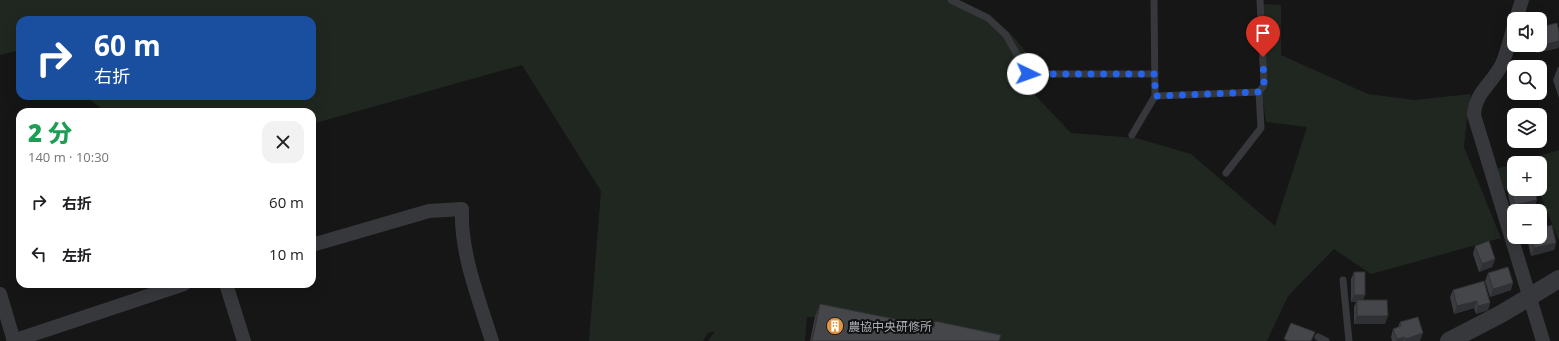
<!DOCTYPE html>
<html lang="ja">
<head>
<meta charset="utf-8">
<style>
  body { margin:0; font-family:"Open Sans","Noto Sans JP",sans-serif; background:#f2f2f2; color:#202124; height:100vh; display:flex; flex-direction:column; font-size:15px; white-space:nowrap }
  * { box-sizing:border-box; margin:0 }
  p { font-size:13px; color:#757577 }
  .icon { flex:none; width:22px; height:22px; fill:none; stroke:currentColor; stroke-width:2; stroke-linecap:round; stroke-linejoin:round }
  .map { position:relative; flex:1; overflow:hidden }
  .panel { position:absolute; left:16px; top:108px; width:300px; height:180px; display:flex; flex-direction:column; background:#fff; border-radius:12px; box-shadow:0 4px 16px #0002 }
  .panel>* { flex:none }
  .top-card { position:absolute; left:16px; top:16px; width:300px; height:84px; border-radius:12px; box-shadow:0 4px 16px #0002; background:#1a4fa0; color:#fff; overflow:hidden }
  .fabs { position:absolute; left:1507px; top:12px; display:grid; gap:8px }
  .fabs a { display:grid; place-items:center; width:40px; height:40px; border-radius:8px; background:#fff; box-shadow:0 4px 16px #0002; font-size:20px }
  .pin { position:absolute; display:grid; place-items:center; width:34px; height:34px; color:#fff; margin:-41px -17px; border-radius:50% 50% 50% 0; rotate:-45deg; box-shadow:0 0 4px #0007 }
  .pin .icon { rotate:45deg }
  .me { position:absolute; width:44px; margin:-22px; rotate:93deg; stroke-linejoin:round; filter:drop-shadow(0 0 3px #0008) }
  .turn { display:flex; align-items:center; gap:14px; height:84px; padding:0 12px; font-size:18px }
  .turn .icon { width:52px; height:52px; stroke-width:2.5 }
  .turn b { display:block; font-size:28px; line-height:34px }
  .round { display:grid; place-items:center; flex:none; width:42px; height:42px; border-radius:12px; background:#f2f2f2 }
  .head { display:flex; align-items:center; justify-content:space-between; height:68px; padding:0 12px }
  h1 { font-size:24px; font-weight:800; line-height:30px; color:#1e9e55 }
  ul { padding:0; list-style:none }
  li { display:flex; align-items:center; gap:12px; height:52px; padding:0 12px }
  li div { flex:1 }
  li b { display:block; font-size:15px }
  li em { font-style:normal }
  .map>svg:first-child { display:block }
  .green { fill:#202720 }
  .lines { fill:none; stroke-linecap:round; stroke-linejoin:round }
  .service { stroke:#37383c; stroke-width:7 }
  .minor { stroke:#37383c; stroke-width:14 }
  .tertiary { stroke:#37383c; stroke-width:18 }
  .wall { fill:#3b3c40 }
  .shaded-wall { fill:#303134 }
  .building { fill:#45464a; stroke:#303134 }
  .route { stroke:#2563eb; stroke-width:7; stroke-dasharray:0 12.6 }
  .labels { text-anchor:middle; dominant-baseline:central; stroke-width:4; stroke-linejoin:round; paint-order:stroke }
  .poi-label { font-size:12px; fill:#a9afb6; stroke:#111112; text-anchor:start }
</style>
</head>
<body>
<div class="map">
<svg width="1559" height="341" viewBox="0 0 1559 341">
  <rect width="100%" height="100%" fill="#161617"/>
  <g class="green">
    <path d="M 0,0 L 958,0 C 985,11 1010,28 1026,53 C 1031,60 1033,71 1036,79 L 1030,90 L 1071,133 L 1136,138 L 1191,154 L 1275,226 L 1307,127 L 1266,122 L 1261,88 L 1263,4 L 1281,5 L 1281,55 L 1368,94 L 1414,100 L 1471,94 L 1468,109 L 1464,147 L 1501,238 L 1371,274 L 1334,249 L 1288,296 L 1267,341 L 912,341 L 815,317 L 807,317 L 805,341 L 708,341 L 715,331 L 708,333 L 703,341 L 589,341 L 601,191 L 522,65 L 312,124 L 312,112 L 106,112 L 85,96 L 312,96 L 312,20 L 20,20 L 20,50 L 0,55 Z"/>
    <polygon points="1559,150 1559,241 1538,189 1540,189 1540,163 1516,163"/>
    <polygon points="1514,164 1514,189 1505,191 1496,169"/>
  </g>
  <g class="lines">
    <g class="service">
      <polyline points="951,0 988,18 1006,35 1028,74 1155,74"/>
      <polyline points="1154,0 1155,96 1259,92"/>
      <polyline points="1132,135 1155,96"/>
      <polyline points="1226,173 1261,128 1259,92 1264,85 1260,0"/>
      <polyline points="1343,280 1349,341"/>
      <polyline points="1318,337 1326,341"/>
    </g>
    <g class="minor">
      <polyline points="1516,19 1522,0"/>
      <path d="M 1514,26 C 1510,39 1507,52 1502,64 C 1493,83 1475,92 1474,115 L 1543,341"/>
      <path d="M 312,245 L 429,211 L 462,209 C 460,252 479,300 492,341"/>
      <polyline points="226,284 244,341"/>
      <polyline points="0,294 14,341"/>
      <polyline points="13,341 184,284"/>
    </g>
    <polyline class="tertiary" points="1449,341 1501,314 1559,279"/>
  </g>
  <g class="wall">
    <polygon points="1559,32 1559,46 1558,48 1536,53 1534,45 1540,45"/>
    <polygon points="1558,67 1559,67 1559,98 1553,80"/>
    <polygon points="1510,188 1537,200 1534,207 1519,211 1514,211 1512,213 1508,195"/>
    <polygon points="1527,237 1540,237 1556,243 1554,250 1531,256 1527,239"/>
    <polygon points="1475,246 1495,259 1492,267 1479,272 1473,254"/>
    <polygon points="1354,272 1365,295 1363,300 1385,324 1354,324 1354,307 1356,302 1351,302 1351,279"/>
    <polygon points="1488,273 1511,290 1490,297 1485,281"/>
    <polygon points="1453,290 1490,303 1488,310 1476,314 1474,308 1454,314 1450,297"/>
    <polygon points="820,304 933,327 935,321 999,341 810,341 815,317"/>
    <polygon points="1400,322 1420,341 1392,341 1391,337 1393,329 1398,327"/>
  </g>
  <g class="shaded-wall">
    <polygon points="1559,41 1559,46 1558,48 1536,53 1539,46"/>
    <polygon points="1537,200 1534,207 1519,211 1514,211 1514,212 1512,213 1515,205"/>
    <polygon points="1556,243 1554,250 1531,256 1534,248"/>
    <polygon points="1495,259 1492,267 1479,272 1482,264"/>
    <polygon points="1513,283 1511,290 1490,297 1493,289"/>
    <polygon points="1354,295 1365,295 1362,302 1357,300 1356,302 1351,302"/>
    <polygon points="1477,301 1474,308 1454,314 1457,306"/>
    <polygon points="1490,303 1488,310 1476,314 1478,306"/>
    <polygon points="1357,316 1388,316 1385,324 1354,324"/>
    <polygon points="1423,333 1420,341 1405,341 1406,339"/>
    <polygon points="1405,337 1403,341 1396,341 1397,339"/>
  </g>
  <g class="building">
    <polygon points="1557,23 1559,32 1559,41 1539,46 1538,45 1540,45 1540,27"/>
    <polygon points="1514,187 1514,189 1535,189 1537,200 1515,205 1510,188"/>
    <polygon points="1552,225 1556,243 1534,248 1531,237 1540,237 1540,228"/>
    <polygon points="1489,241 1495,259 1482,264 1475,246"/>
    <polygon points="1508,267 1513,283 1493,289 1488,273"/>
    <rect x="1354" y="272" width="11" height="23"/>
    <polygon points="1484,281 1490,303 1478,306 1477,301 1457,306 1453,290"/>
    <polygon points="1357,300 1387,300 1388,316 1357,316"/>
    <polygon points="820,304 934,327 935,321 1001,335 999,341 812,341"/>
    <polygon points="1418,317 1423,333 1406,339 1405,337 1397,339 1393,329 1401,326 1400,322"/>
    <polygon points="1291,323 1315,332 1311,341 1288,341 1284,339"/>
  </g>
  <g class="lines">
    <polyline class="route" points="1028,74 1155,74 1155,96 1259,92 1264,85 1263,57"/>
  </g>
  <defs>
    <symbol id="building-disc" viewBox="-11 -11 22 22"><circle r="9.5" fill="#e19544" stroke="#111112"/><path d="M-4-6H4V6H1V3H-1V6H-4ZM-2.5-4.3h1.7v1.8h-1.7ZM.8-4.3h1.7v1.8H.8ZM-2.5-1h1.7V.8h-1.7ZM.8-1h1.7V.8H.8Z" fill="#fff"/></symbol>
  </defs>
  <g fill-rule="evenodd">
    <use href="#building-disc" x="825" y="316" width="20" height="20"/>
  </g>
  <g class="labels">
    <g class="poi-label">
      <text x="848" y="326">農協中央研修所</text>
    </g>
  </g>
</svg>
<div class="fabs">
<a><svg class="icon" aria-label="sound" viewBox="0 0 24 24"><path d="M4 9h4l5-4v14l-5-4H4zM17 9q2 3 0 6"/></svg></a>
<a><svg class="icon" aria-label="search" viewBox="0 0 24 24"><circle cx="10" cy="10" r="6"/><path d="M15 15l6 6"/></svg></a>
<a><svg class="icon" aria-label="layers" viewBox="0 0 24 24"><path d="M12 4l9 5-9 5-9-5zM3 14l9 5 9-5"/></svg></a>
<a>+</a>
<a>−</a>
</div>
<div class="pin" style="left:1263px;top:57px;background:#d93025"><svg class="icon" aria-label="arrive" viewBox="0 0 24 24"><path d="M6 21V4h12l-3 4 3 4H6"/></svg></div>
<svg class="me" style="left:1028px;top:74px" viewBox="-20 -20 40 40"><circle r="19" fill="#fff"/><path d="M0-13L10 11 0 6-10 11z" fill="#2563eb"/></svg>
<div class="top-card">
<div class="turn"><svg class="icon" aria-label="right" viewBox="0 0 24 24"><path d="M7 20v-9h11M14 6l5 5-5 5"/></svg><div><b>60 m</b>右折</div></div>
</div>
<section class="panel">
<div class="head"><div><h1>2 分</h1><p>140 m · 10:30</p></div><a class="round"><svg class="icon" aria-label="close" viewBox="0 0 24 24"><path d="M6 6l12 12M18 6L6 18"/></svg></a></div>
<ul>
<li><svg class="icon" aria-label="right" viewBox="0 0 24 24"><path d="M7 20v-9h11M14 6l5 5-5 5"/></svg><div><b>右折</b></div><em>60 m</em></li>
<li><svg class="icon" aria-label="left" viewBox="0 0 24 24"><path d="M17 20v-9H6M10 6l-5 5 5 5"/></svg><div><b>左折</b></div><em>10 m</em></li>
</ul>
</section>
</div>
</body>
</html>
